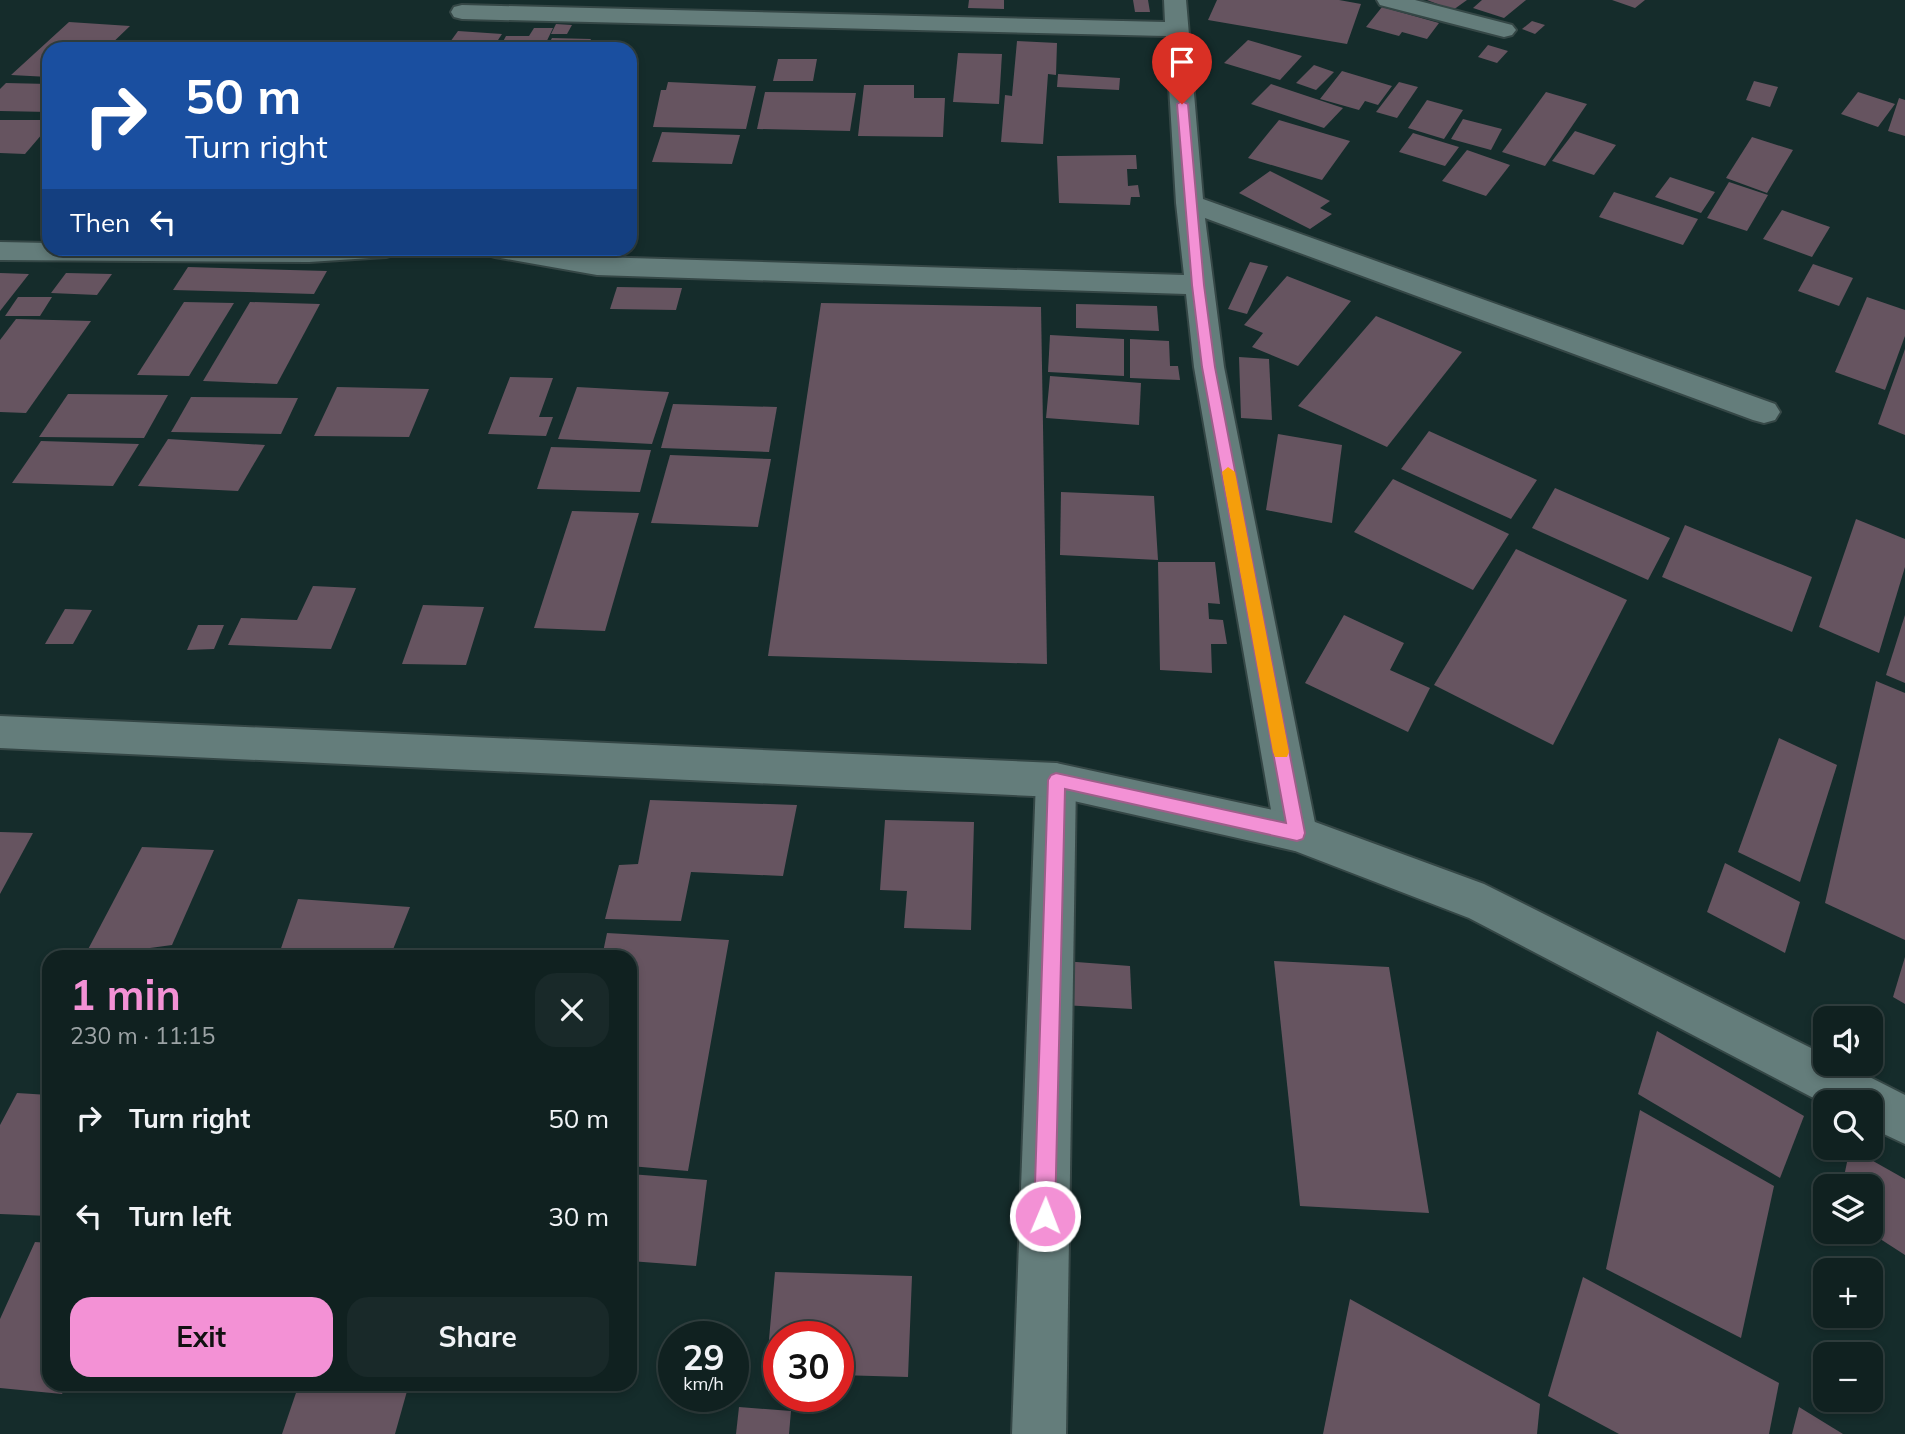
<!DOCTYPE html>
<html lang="en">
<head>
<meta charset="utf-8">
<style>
  body { margin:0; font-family:Mulish,sans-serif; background:#192929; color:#f1f3f6; height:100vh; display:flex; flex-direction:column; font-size:26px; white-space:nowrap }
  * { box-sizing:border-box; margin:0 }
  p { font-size:23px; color:#9ca3a5 }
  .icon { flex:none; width:38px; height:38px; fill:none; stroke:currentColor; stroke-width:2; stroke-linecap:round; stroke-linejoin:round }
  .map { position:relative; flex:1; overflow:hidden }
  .sheet { position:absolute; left:42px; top:950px; width:595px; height:441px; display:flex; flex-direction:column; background:#102120; border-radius:21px; box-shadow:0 4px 10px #0003,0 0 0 2px #303e3e }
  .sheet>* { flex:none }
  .hud { position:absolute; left:42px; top:42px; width:595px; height:214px; border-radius:21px; box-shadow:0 4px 10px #0003,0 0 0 2px #303e3e; background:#1a4fa0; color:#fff; overflow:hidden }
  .tools { position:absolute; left:1813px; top:1006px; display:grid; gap:14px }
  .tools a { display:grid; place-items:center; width:70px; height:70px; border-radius:14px; background:#102120; box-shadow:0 4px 10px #0003,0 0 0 2px #303e3e; font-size:35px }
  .speed { position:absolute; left:658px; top:1321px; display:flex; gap:14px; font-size:35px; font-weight:700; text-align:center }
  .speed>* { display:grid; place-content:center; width:91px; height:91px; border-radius:50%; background:#102120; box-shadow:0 4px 10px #0003,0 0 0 2px #303e3e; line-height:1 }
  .speed small { font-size:18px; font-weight:400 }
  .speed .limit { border:10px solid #d22; background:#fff; color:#111 }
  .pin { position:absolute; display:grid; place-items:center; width:60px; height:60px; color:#fff; margin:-72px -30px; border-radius:50% 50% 50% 0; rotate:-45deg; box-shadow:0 0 7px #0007 }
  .pin .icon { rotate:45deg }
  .me { position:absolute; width:77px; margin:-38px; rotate:1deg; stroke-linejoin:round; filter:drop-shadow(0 0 5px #0008) }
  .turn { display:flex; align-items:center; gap:24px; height:147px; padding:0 28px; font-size:32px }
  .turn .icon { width:91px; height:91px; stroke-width:2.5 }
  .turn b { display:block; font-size:49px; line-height:60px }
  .then { display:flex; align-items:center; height:66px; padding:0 28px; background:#0003; gap:14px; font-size:26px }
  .round { display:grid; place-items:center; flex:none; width:74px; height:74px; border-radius:21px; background:#192929 }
  .headline { display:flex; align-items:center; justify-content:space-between; height:119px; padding:0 28px }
  h1 { font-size:42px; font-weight:700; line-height:52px; color:#f391d5 }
  .action { display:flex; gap:14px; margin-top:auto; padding:14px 28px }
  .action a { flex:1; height:80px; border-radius:21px; background:#f391d5; color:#111; font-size:28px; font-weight:700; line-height:80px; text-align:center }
  .action a+a { background:#192929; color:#f1f3f6 }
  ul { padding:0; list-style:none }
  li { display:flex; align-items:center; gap:21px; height:98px; padding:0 28px }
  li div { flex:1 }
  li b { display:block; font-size:26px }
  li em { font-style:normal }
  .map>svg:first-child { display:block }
  .building { fill:#665460 }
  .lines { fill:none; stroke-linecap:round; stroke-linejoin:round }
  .minor-casing { stroke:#354746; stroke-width:4 }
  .tertiary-casing { stroke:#354746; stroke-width:4 }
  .minor { fill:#647d7b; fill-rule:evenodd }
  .tertiary { fill:#647d7b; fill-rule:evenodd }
  .route { fill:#f391d5; stroke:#9e5e8a; stroke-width:2 }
  .slow { fill:#f59e0b }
</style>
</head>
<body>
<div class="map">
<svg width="1905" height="1434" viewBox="0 0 1905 1434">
  <rect width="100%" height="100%" fill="#152c2b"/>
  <g class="building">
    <polygon points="969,0 1004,0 1004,9 968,8"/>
    <polygon points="1133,0 1148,0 1150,12 1135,12"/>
    <polygon points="1217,0 1339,0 1361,4 1347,44 1208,20"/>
    <polygon points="1427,0 1467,0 1453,10"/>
    <polygon points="1482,0 1526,0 1504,18 1473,8"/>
    <polygon points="1612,0 1645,0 1635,8"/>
    <polygon points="1382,7 1439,23 1427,39 1402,32 1399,36 1366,27"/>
    <polygon points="1532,21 1545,25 1535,34 1522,29"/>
    <polygon points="69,22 130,26 106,49 49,49 49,77 11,75"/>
    <polygon points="556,24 572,25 567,34 551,34"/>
    <polygon points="534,28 553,28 543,49 499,49 506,36 529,36"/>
    <polygon points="458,31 502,34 492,49 445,49"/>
    <polygon points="552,38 591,39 586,49 546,49"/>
    <polygon points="1248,40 1302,56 1280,80 1224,63"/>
    <polygon points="1017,41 1057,43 1056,75 1048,74 1043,144 1001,142 1005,95 1012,96"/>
    <polygon points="1488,45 1508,51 1497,63 1478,57"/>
    <polygon points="958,53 1002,54 999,104 953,102"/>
    <polygon points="778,59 817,59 813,81 773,81"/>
    <polygon points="1314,65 1334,72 1316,90 1296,83"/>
    <polygon points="1342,71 1392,86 1378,105 1365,101 1359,110 1320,99"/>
    <polygon points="1058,74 1120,78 1119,90 1057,87"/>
    <polygon points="1754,81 1778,87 1770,107 1746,100"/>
    <polygon points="668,82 756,86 746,129 653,127 661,90 666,90"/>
    <polygon points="1399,82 1418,87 1397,118 1376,112"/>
    <polygon points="6,83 49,84 49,112 0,111 0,89"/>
    <polygon points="1271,84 1343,108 1324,128 1251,104"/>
    <polygon points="864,85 914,85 914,98 945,98 943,137 858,136"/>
    <polygon points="765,92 856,93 850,131 757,129"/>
    <polygon points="1546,92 1587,104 1545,166 1502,152"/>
    <polygon points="1858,92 1895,104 1878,127 1841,114"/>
    <polygon points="1899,98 1905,100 1905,136 1888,131"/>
    <polygon points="1427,100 1463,110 1444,139 1408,128"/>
    <polygon points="1463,119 1502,129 1491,150 1451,139"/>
    <polygon points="0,120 49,120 49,126 25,154 0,153"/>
    <polygon points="1279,120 1350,141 1322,180 1248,158"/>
    <polygon points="1575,131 1616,145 1594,175 1552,161"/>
    <polygon points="662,132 740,135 732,164 652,162"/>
    <polygon points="1413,133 1459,147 1445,166 1399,152"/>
    <polygon points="1752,137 1793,150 1767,193 1726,178"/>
    <polygon points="1467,150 1510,165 1486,196 1442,181"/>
    <polygon points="1136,155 1137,169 1127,169 1128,186 1138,185 1140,197 1131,197 1130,205 1059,203 1057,156"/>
    <polygon points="1270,171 1330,201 1320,208 1332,214 1310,229 1239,193"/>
    <polygon points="1670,177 1715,192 1701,213 1655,197"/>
    <polygon points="1729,182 1768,195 1747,231 1707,218"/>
    <polygon points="1614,192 1698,219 1683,245 1599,217"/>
    <polygon points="1782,210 1830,227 1812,257 1763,239"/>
    <polygon points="1250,262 1268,266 1247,314 1228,309"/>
    <polygon points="1813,264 1853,278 1839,306 1798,291"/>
    <polygon points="188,267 327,271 314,294 173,290"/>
    <polygon points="0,273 29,274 0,311"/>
    <polygon points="66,273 112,274 97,295 51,293"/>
    <polygon points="1287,276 1351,301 1298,366 1252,347 1263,333 1244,325"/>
    <polygon points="617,287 682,288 676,310 610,309"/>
    <polygon points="18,297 52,297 40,316 5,316"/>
    <polygon points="1867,297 1905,310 1905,336 1885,390 1835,372"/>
    <polygon points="184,302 234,303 189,376 137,375"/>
    <polygon points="250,302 320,304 277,384 203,381"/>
    <polygon points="821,303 1041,307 1047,664 768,656"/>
    <polygon points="1076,304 1157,306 1159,331 1076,328"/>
    <polygon points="1376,316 1462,352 1387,447 1298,406"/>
    <polygon points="16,319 91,321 26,413 0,412 0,340"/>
    <polygon points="1050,335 1124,339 1124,376 1048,372"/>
    <polygon points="1130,339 1169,341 1170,366 1178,366 1180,380 1130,378"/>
    <polygon points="1905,349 1905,435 1878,424"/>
    <polygon points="1239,357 1269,359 1272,420 1241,418"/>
    <polygon points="1050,376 1141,383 1139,425 1046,418"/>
    <polygon points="510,377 553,378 539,417 553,417 546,436 488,434"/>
    <polygon points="337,387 429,389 409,437 314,436"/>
    <polygon points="577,387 669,392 652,444 558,439"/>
    <polygon points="68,394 168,395 144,438 39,437"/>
    <polygon points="191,397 298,398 281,434 171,432"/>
    <polygon points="673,404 777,407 769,452 661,448"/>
    <polygon points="1429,431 1537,480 1511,519 1401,469"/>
    <polygon points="1278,434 1342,445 1332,523 1266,510"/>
    <polygon points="168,439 265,445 238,491 138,486"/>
    <polygon points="41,441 139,444 113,486 12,483"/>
    <polygon points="551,447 651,450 640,492 537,489"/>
    <polygon points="670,455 771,459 758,527 651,523"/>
    <polygon points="1393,479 1509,534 1473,590 1354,532"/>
    <polygon points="1555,488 1670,538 1648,580 1532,528"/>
    <polygon points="1061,492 1154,496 1158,560 1060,555"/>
    <polygon points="572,511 639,513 605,631 534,628"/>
    <polygon points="1856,519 1905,539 1905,567 1879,653 1819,627"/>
    <polygon points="1685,525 1812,577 1792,632 1662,577"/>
    <polygon points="1516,549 1627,600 1553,745 1434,685"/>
    <polygon points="1158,562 1215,562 1220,604 1208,603 1209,619 1223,620 1227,644 1211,644 1212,673 1160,670"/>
    <polygon points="313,586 356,588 331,649 228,645 241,618 297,620"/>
    <polygon points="423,605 484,607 466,665 402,664"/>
    <polygon points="65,609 92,610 73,644 45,644"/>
    <polygon points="1344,615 1404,643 1390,670 1430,688 1408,732 1305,683"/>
    <polygon points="1905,615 1905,683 1886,675"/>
    <polygon points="198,625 224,625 214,649 187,650"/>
    <polygon points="1876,681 1905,693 1905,940 1825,903"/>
    <polygon points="1779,738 1837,765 1800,882 1738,852"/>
    <polygon points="650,800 797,805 783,876 691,872 681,921 605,919 619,865 638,864"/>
    <polygon points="885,820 974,822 971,930 904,928 907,891 880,890"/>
    <polygon points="0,832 33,833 0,894"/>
    <polygon points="142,847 214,850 172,945 84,957"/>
    <polygon points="1725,863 1800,902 1785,953 1707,912"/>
    <polygon points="298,899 410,907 390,957 278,957"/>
    <polygon points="607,933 729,940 688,1171 630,1166 630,957 602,957"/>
    <polygon points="1905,957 1905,1004 1893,997"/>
    <polygon points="1063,961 1130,966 1132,1009 1063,1005"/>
    <polygon points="1274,961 1389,967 1429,1213 1300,1206"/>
    <polygon points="1657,1031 1804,1116 1780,1178 1638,1094"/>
    <polygon points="17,1093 49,1095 49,1216 0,1214 0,1125"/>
    <polygon points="1640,1110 1774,1186 1741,1338 1606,1269"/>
    <polygon points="1850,1148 1905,1179 1905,1255 1871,1233 1871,1186 1842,1186"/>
    <polygon points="630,1174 707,1180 696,1266 630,1261"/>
    <polygon points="35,1242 49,1243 49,1384 67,1384 62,1394 0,1388 0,1319"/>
    <polygon points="775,1272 912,1276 908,1377 838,1375 838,1337 779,1337 779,1373 766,1373"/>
    <polygon points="1583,1277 1779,1383 1769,1434 1619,1434 1548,1396"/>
    <polygon points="1350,1299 1540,1404 1537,1434 1323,1434"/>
    <polygon points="299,1384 409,1384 395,1434 282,1434"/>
    <polygon points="739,1407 791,1411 789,1434 736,1434"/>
    <polygon points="1799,1407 1843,1434 1792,1434"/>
  </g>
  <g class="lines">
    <defs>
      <g id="minor">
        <polygon points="1164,0 1186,0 1203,199 1775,404 1780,412 1775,420 1764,423 1753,420 1205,218 1224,367 1317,833 1311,846 1296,851 1281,846 1275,833 1194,367 1186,294 597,275 495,257 485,254 481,248 547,248 597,257 1184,275 1176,203 1166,36 462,19 454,17 451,12 454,7 462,5 1165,22"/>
        <polygon points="1377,0 1415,0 1512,25 1516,30 1512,35 1504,37 1380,5"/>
        <polygon points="0,242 49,243 49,248 400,248 396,254 386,257 309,262 0,260"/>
        <polygon points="1056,763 1070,768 1076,780 1066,1434 1012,1434 1036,780 1042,768"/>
      </g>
      <polygon id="tertiary" points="0,716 1056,763 1296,815 1484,884 1825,1055 1825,1064 1844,1064 1905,1095 1905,1144 1871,1128 1871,1102 1825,1104 1469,918 1295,851 1056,797 0,748"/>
    </defs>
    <use href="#minor" class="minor-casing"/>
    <use href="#tertiary" class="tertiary-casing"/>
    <use href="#minor" class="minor"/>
    <use href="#tertiary" class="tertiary"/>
  </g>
  <polygon class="route" points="1182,101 1188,104 1204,285 1215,367 1305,833 1303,839 1297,841 1065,789 1055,1216 1052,1223 1045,1226 1038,1223 1034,1216 1048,780 1051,775 1056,773 1286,823 1202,367 1192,285 1177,104"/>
  <polygon class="slow" points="1228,467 1235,472 1289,752 1287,757 1275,757 1273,752 1222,472"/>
</svg>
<div class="tools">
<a><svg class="icon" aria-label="sound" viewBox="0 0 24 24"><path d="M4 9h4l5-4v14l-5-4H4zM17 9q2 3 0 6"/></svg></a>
<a><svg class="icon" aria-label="search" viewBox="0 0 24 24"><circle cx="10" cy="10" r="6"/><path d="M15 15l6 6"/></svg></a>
<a><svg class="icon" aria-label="layers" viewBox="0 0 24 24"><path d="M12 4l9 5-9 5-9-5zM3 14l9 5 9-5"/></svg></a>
<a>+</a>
<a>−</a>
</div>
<div class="speed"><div>29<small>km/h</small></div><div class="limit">30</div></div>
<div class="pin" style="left:1182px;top:104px;background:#d93025"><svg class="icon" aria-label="arrive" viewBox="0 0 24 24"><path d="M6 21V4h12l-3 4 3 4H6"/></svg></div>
<svg class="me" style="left:1045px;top:1216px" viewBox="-20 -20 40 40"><circle r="17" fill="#f391d5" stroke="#fff" stroke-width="3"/><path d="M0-11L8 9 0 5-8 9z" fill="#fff"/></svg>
<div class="hud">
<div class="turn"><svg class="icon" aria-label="right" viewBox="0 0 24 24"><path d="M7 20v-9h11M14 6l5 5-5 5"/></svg><div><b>50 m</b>Turn right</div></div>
<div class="then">Then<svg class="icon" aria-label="left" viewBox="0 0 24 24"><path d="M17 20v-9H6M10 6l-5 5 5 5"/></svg></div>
</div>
<section class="sheet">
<div class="headline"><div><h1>1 min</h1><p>230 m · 11:15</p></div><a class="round"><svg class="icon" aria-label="close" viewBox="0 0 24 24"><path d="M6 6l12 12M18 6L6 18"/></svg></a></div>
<ul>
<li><svg class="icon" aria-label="right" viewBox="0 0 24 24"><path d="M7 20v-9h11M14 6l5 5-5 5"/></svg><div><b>Turn right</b></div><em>50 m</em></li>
<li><svg class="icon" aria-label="left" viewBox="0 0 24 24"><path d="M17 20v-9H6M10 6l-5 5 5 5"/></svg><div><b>Turn left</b></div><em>30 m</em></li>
</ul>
<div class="action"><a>Exit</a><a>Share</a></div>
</section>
</div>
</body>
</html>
